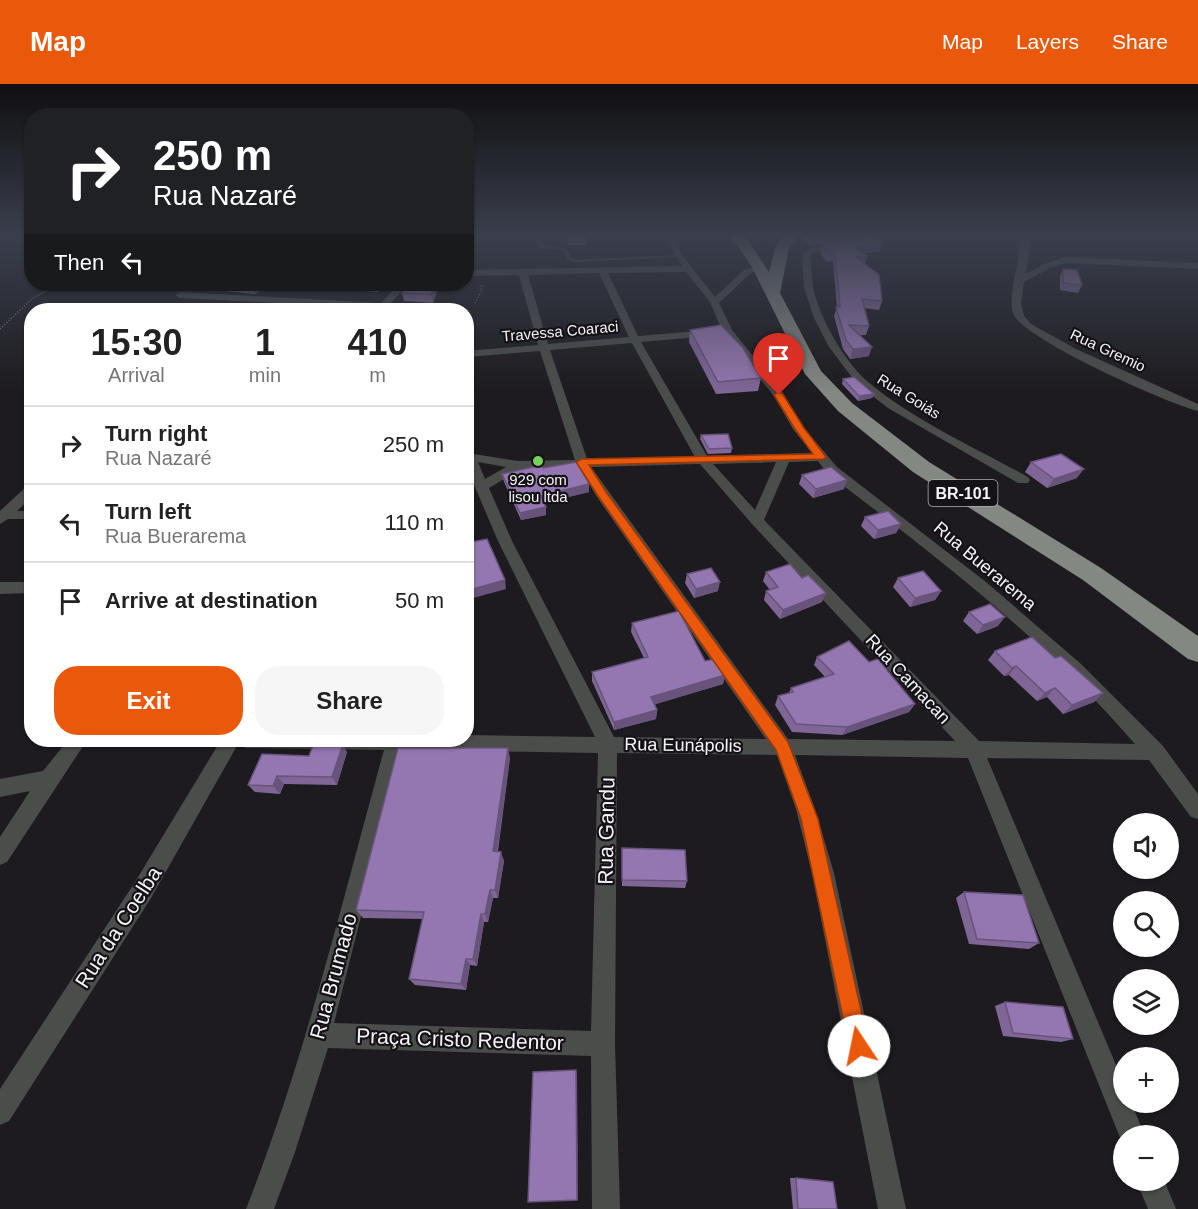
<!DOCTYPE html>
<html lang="en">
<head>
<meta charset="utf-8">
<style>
  body { margin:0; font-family:Helvetica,sans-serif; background:#f6f6f6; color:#222; height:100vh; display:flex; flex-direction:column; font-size:22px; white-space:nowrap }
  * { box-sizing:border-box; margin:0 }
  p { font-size:20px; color:#767676 }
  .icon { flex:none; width:33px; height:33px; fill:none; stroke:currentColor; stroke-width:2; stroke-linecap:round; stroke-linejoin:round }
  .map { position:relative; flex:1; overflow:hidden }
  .details { position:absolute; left:24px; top:219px; width:450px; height:444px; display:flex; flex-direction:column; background:#fff; border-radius:24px; box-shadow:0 2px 4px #0004 }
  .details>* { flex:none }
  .top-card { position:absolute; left:24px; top:24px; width:450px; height:183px; border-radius:24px; box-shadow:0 2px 4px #0004; background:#202124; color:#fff; overflow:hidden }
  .buttons { position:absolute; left:1113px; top:729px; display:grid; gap:12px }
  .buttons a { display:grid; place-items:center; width:66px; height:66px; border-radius:50%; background:#fff; box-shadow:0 2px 4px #0004; font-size:30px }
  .pin { position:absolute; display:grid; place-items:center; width:51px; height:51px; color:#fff; margin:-62px -26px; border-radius:50% 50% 50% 0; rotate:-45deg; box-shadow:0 0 6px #0007 }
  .pin .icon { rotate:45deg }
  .me { position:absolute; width:66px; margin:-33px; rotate:349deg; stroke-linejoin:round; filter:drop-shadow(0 0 4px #0008) }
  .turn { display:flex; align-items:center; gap:21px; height:126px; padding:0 30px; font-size:27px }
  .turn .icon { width:78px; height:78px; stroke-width:2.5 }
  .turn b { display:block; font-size:42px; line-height:51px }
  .then { display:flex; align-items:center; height:57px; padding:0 30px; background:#0003; gap:12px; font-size:22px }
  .eta { display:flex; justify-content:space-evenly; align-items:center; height:102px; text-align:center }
  .eta b { font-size:36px; font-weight:700; line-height:42px }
  .button { display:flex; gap:12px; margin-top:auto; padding:12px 30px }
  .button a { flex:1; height:69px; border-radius:24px; background:#ea580c; color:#fff; font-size:24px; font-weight:700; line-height:69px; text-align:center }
  .button a+a { background:#f6f6f6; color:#222 }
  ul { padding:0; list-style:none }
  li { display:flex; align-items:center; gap:18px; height:78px; padding:0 30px; border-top:2px solid #e0e0e0 }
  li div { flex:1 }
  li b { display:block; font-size:22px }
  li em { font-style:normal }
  header { display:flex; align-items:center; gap:36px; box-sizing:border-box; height:84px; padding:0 30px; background:#ea580c; color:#fff }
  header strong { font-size:28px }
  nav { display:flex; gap:33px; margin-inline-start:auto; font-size:21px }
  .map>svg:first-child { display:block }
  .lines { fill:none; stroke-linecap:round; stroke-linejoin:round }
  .path { stroke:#8e8c90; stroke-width:1.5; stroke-dasharray:1 2; stroke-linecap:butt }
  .service { fill:#4b4d4b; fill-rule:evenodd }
  .minor { fill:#4b4d4b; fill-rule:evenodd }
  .trunk { fill:#848883; fill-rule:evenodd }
  .wall { fill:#7f6697 }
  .shaded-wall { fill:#68537b }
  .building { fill:#9477b0; stroke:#68537b; stroke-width:1.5 }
  .route { fill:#ea580c; stroke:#983908; stroke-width:1.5 }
  .poi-dot { fill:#76d25a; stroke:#141216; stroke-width:2 }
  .labels { text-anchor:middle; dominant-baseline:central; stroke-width:4.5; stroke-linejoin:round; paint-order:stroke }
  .far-street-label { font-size:15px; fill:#f5f3f7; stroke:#141216 }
  .far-poi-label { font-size:15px; fill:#f5f3f7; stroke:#141216 }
  .shield { fill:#141216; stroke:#b2b0b4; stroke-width:1.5 }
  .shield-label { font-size:16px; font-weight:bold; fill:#f5f3f7 }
  .street-label { font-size:18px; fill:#f5f3f7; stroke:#141216 }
  .near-street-label { font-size:21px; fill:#f5f3f7; stroke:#141216 }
</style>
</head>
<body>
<header>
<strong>Map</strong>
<nav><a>Map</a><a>Layers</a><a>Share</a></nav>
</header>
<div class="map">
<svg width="1198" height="1125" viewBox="0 0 1198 1125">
  <rect width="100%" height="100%" fill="#1d1b1f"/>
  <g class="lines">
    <g class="path">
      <polyline points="475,219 481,208 482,200"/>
      <polyline points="0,245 33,214 59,200"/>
    </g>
    <polygon class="service" points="539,152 541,153 544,162 565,164 571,173 576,176 678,171 680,172 678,173 575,178 567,175 563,166 541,164 537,153"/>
    <g class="minor">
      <path d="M 664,152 L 672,152 L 682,171 L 715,213 L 745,185 L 762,181 L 762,185 L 751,189 L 719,219 L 732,246 L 783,309 L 804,344 L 837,383 L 986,498 L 1081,580 L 1163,662 L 1198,710 L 1198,735 L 1191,733 L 1149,676 L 987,674 L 1124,1000 L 1124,1018 L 1131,1018 L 1145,1052 L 1124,1052 L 1123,1061 L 968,674 L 795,671 L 815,725 L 834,789 L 906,1125 L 878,1125 L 812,789 L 796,725 L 777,671 L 617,669 L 615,960 L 620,1125 L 592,1125 L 591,972 L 328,964 L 295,1068 L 274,1125 L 246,1125 C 305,975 341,821 384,666 L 246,664 L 238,660 L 151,814 L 9,1037 L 0,1041 L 0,1005 L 135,798 L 221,656 L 466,656 L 466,651 L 595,653 L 498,457 L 466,382 L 466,362 L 470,363 L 474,370 L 518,377 L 575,376 L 540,267 L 466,273 L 466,267 L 538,261 L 519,191 L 466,192 L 466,186 L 682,182 ZM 686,188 L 710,218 L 723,249 L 774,312 L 793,345 L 812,369 L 707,372 L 641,258 L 711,252 L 716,249 L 711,246 L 638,252 L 608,189 ZM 599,189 L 629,253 L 548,260 L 528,191 ZM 632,259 L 695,373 L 587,375 L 550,266 ZM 818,377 L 827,389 C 935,472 1045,555 1135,660 L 979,657 L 764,436 L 789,378 ZM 478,378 L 506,383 L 485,395 ZM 776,378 L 755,426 L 713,380 ZM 700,380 L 752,440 L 955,657 L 788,655 L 591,383 ZM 579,383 L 597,413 L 766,655 L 614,653 L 512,457 L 489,404 L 521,385 ZM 403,666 L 598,669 L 591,947 L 334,939 Z"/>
      <path d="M 883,152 L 901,152 L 814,168 L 810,171 C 811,181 812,192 813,203 C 819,233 844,277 867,297 C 911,335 976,364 1028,393 L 1030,396 L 1028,399 L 1018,399 L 888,324 L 857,300 L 829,263 L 814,234 L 804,204 L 802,170 L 812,164 Z"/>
      <path d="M 1021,152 L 1029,152 L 1029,168 L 1026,190 L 1044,180 L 1066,173 L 1198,179 L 1198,185 L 1067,179 L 1050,184 L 1024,198 L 1021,218 L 1024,232 L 1031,240 L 1076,265 L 1198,320 L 1198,327 C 1169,320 1020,254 1013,229 C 1007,211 1021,175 1021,152 Z"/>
      <polygon points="466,154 473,154 477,156 466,159"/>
      <polygon points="399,200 408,200 391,219 464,223 469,226 466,228 386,225 376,226 376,224 180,214 175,211 180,208 381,219"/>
      <polygon points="32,401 32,413 17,427 32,427 32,435 8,435 0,440 0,427 27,402"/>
      <polygon points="0,498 32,498 32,509 0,510"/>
      <polygon points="68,656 87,656 7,778 0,781 0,753 30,707 0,713 0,695 43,687"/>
      <polygon points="1136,1096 1164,1096 1176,1125 1148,1125"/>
    </g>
    <polygon class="trunk" points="731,152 745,152 769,188 775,164 783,152 797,152 789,164 780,209 821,287 852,319 929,378 1101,484 1198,552 1198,578 1188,575 1083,496 913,388 838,327 805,290 752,183"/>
  </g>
  <g class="wall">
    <rect x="568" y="152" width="19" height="9"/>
    <polygon points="799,152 870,152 812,162"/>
    <polygon points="822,161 880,167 864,169 867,172 865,180 882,217 879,226 864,224 869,242 866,251 859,251 869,272 850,275 843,265 834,232 837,223 833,177 827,178 820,169"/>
    <polygon points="1063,185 1082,201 1078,209 1060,206 1060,192"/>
    <polygon points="269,200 255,210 214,206 211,201"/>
    <polygon points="352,200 387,200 378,208 354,206"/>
    <polygon points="408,200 439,200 439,201 433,219 404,217 402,209"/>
    <polygon points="690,246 761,294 758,307 716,310 689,258"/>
    <polygon points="843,295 874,310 872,314 858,317 842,300"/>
    <polygon points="701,351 732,364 731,369 708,370 700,355"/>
    <polygon points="1031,378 1077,394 1047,404 1025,388"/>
    <polygon points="502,390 589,408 544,419 546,431 521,436 504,398"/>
    <polygon points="802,391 844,405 813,414 799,400"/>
    <polygon points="865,433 901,440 896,449 874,455 861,442"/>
    <polygon points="766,488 822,518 780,535 764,516 766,507 770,506 763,497"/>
    <polygon points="687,490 718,507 694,514 685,499"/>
    <polygon points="898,494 941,507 935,516 910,523 893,503"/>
    <polygon points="969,528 998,542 977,550 963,537"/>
    <polygon points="632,539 705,577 725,591 723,600 655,620 657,626 656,635 614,646 592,597 592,588 644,574 631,548"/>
    <polygon points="995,567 1055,574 1103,609 1094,618 1063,630 1047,613 1037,617 1009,591 1004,592 988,576"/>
    <polygon points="817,573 869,578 915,620 909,628 842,651 792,648 775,621 778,612 789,609 791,604 825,593 814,581"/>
    <polygon points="347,668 337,701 284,700 280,710 255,708 248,701 309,672"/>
    <polygon points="510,674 498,767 504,777 498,814 493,814 488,838 484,838 477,882 470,881 466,906 415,901 409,895 423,835 363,834 356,826"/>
    <polygon points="622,764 687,797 685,804 622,802"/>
    <polygon points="964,808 1039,859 1029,865 969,860 956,814"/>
    <polygon points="1005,918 1073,955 1061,958 1003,952 995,922"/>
    <polygon points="790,1094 796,1094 837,1125 793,1125"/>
  </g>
  <g class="shaded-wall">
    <polygon points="832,152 870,152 812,162 813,155"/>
    <polygon points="883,159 880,167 854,171 856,163"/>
    <polygon points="867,172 865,181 856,173"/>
    <polygon points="259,200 269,200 255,210 253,204"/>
    <polygon points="380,200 387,200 378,208 377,203"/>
    <polygon points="435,200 439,200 439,201 433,219 431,211"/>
    <polygon points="872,263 869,272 850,275 853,265"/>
    <polygon points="874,310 872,314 858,317 859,312"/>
    <polygon points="1084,385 1077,394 1047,404 1054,395"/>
    <polygon points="847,396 844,405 813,414 816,405"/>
    <polygon points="589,400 589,408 541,419 541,412"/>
    <polygon points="546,423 546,431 521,436 520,429"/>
    <polygon points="901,440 896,449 874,455 878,446"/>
    <polygon points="505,496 506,505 466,516 466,507"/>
    <polygon points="720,498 718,507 694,514 696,505"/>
    <polygon points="941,507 935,516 910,523 915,514"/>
    <polygon points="826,509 822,518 780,535 783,526"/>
    <polygon points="1005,533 998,542 977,550 983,541"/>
    <polygon points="1016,582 1009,591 1004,592 1012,584"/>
    <polygon points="725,591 723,600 650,622 651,613"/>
    <polygon points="1055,604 1047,613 1037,617 1045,609"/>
    <polygon points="1103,609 1094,618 1063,630 1072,621"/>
    <polygon points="915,620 909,628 842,651 847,643"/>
    <polygon points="657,626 656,635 614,646 614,638"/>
    <polygon points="343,660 347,668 337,701 332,693"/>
    <polygon points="508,664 510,674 496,776 493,767"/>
    <polygon points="277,692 284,700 280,710 273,702"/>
    <polygon points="501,768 504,777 498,814 495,806"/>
    <polygon points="490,806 493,814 488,838 485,830"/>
    <polygon points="481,830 484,838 477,882 473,875"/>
    <polygon points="466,875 470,881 466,906 461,900"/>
    <polygon points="576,986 577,990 578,1115 577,1116"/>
  </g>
  <g class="building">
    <rect x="568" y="152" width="19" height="2"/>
    <polygon points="809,152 832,152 813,155"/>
    <polygon points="872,152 883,159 856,163 867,172 856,173 879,191 882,217 862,215 869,242 849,241 872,263 853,265 846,256 836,223 840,223 835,169 829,169 822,161"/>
    <polygon points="1063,185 1077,186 1082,201 1063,199"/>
    <polygon points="213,200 259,200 253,204 211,201"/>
    <polygon points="352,200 380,200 377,203"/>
    <polygon points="408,200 435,200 431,211 402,209"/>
    <polygon points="721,241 743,264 761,294 718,298 690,246"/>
    <polygon points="854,293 874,310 859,312 843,295"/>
    <polygon points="728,350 732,364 709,365 701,351"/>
    <polygon points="1061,370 1084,385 1054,395 1031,378"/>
    <polygon points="577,378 589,400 541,412 546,423 520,429 502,390 542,381 543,384"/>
    <polygon points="831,383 847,396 816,405 802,391"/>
    <polygon points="888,427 901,440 878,446 865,433"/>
    <polygon points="487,455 505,496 466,507 466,459"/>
    <polygon points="790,480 802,494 808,491 826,509 783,526 766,507 778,503 766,488"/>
    <polygon points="711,484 720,498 696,505 687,490"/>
    <polygon points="923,487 941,507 915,514 898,494"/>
    <polygon points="990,520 1005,533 983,541 969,528"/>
    <polygon points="679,527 705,577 716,575 725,591 651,613 657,626 614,638 592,588 648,573 632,539"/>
    <polygon points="1032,553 1055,574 1061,572 1103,609 1072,621 1055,604 1045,609 1016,582 1012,584 995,567"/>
    <polygon points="849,557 869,578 878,575 915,620 847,643 796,640 778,612 793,608 791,604 834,590 817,573"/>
    <polygon points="314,659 343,660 332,693 277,692 273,702 248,701 262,670 309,672"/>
    <polygon points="398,664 508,664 493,767 501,768 495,806 490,806 485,830 481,830 473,875 466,875 461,900 409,895 424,828 356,826"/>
    <polygon points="622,764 685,766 687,797 622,796"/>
    <polygon points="964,808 1023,811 1039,859 977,855"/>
    <polygon points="1005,918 1063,923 1073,955 1013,949"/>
    <polygon points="576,986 577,1116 528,1118 533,988"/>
    <polygon points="796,1094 833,1098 837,1125 798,1125"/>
  </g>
  <linearGradient id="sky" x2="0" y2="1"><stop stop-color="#100f11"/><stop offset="0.49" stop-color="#3a3f4d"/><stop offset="1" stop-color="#3a3f4d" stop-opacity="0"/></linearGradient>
  <rect width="1198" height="309" fill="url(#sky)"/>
  <polygon class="route" points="776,309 782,309 804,344 826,373 824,375 589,381 606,408 788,658 818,735 869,962 866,969 859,972 852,969 849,962 801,735 776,666 598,412 576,378 582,375 813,370 795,345 774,311"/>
  <circle class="poi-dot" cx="538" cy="377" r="6"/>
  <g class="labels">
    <g class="far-street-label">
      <text transform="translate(560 247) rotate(-5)">Travessa Coaraci</text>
      <text transform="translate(1108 266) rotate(25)">Rua Gremio</text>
      <text transform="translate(909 312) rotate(32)">Rua Goiás</text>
    </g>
    <g class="far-poi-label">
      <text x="538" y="395">929 com<tspan x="538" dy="17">lisou ltda</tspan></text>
    </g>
    <rect class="shield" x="928.5" y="396" width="69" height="26" rx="4.5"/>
    <g class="shield-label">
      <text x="963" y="409">BR-101</text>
    </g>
    <g class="street-label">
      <text transform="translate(985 482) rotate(40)">Rua Buerarema</text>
      <text transform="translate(908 595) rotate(47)">Rua Camacan</text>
      <text transform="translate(683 661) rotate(1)">Rua Eunápolis</text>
    </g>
    <g class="near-street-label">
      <text transform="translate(606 747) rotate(-89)">Rua Gandu</text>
      <text transform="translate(118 843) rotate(-57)">Rua da Coelba</text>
      <text transform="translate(333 892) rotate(-75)">Rua Brumado</text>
      <text transform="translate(460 955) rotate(2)">Praça Cristo Redentor</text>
    </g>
  </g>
</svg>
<div class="buttons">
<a><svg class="icon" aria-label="sound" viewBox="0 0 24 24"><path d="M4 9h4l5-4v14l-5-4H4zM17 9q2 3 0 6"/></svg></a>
<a><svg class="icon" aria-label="search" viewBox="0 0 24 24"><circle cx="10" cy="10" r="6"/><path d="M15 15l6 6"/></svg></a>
<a><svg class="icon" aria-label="layers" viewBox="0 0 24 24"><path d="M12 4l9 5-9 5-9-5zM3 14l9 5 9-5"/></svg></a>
<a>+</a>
<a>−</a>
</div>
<div class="pin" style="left:779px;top:311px;background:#d93025"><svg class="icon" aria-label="arrive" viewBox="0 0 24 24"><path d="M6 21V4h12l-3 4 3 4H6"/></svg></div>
<svg class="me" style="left:859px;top:962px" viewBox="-20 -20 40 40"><circle r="19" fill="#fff"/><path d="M0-13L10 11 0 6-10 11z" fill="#ea580c"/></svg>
<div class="top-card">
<div class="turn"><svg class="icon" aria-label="right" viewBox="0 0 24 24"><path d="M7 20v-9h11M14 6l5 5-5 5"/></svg><div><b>250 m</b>Rua Nazaré</div></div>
<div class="then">Then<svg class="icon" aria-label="left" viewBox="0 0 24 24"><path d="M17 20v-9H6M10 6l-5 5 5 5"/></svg></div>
</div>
<section class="details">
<div class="eta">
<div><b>15:30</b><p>Arrival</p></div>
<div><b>1</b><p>min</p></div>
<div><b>410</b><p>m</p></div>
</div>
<ul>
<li><svg class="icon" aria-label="right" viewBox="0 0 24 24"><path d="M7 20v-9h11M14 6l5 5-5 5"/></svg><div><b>Turn right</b><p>Rua Nazaré</p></div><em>250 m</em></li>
<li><svg class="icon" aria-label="left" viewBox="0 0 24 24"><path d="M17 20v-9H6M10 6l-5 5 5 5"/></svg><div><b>Turn left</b><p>Rua Buerarema</p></div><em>110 m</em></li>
<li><svg class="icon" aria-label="arrive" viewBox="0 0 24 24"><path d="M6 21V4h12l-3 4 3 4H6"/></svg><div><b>Arrive at destination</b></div><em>50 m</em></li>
</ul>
<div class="button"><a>Exit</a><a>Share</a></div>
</section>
</div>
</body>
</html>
